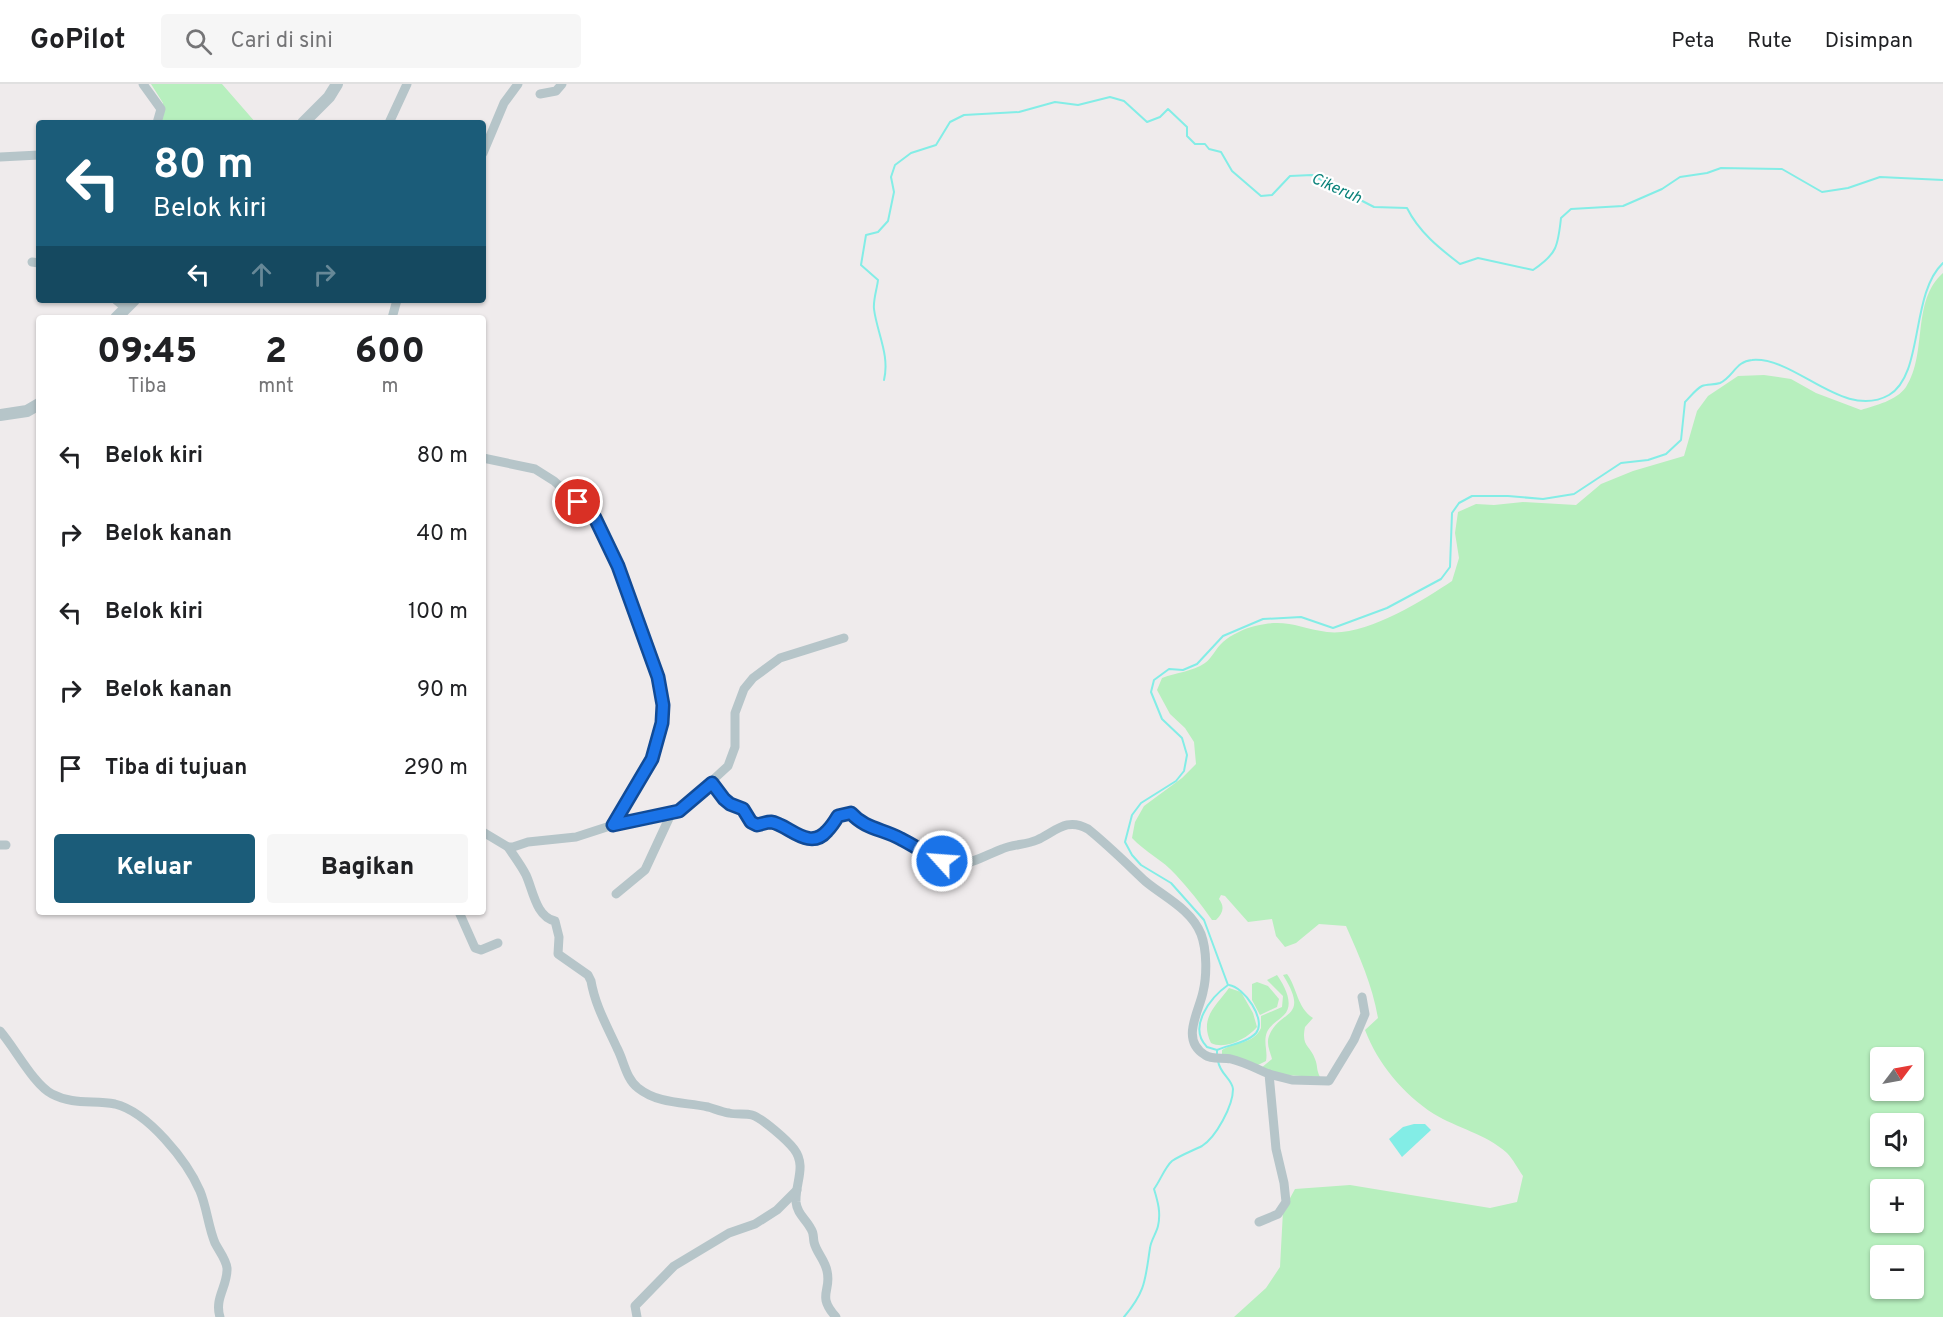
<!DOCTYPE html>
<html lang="id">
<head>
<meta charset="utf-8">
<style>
  body { margin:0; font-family:Overpass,sans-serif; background:#f6f6f6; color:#202124; height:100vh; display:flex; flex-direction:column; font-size:22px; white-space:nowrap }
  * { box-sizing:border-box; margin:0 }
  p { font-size:20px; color:#757577 }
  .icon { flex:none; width:33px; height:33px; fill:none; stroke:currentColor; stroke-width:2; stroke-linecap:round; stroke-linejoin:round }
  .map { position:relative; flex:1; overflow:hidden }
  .drawer { position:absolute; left:36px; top:231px; width:450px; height:600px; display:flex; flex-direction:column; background:#fff; border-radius:6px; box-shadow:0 2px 4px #0004 }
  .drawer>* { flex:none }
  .top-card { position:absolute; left:36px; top:36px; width:450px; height:183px; border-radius:6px; box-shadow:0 2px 4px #0004; background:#1b5c79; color:#fff; overflow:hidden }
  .needle { width:39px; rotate:58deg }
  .controls { position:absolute; left:1870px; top:963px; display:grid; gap:12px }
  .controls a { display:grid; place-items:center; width:54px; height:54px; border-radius:6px; background:#fff; box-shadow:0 2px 4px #0004; font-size:30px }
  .pin { position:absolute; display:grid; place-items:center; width:51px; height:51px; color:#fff; margin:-26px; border:3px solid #fff; border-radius:50%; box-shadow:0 2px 6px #0007 }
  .me { position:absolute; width:66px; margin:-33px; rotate:296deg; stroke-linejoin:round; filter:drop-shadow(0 0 4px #0008) }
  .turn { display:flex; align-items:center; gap:21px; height:126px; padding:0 18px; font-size:27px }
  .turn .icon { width:78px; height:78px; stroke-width:2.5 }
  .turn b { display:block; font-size:42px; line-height:51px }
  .lanes { display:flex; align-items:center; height:57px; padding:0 18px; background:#0003; justify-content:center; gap:30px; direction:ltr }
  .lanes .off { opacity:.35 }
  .eta { display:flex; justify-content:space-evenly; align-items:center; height:102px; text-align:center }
  .eta b { font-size:36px; font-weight:800; line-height:42px }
  .primary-button { display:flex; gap:12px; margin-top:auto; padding:12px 18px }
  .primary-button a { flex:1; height:69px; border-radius:6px; background:#1b5c79; color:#fff; font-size:24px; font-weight:800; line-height:69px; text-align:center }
  .primary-button a+a { background:#f6f6f6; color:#202124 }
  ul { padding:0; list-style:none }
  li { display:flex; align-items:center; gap:18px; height:78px; padding:0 18px }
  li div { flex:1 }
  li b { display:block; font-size:22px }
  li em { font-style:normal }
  header { display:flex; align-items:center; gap:36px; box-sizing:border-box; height:84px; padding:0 30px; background:#fff; border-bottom:2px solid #e0e0e0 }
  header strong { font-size:28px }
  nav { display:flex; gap:33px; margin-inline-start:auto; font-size:21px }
  .search { width:420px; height:54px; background:#f6f6f6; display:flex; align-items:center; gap:15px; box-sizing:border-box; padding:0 21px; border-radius:6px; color:#757577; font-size:22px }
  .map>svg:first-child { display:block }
  .green { fill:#b7efbe; fill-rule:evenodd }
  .water { fill:#83ede6 }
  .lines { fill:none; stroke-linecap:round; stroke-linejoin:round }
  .stream { stroke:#83ede6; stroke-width:2 }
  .minor { stroke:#b6c5c9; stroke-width:9 }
  .tertiary { stroke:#b6c5c9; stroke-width:12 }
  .route-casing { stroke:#114b97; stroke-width:15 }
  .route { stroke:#1a73e8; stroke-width:10 }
  .labels { text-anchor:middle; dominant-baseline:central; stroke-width:4.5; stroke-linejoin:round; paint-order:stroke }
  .water-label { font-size:16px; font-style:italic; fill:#0b827a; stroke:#fff }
</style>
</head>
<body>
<header>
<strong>GoPilot</strong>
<div class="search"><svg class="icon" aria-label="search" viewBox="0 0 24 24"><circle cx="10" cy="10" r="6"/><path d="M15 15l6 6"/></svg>Cari di sini</div>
<nav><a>Peta</a><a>Rute</a><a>Disimpan</a></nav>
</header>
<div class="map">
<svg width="1943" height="1233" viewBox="0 0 1943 1233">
  <rect width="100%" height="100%" fill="#efebec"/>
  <g class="green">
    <polygon points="151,0 222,0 256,39 161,39 163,19"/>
    <path d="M 1943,189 L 1943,1233 L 1234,1233 L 1266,1204 L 1280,1183 L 1283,1127 L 1295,1105 L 1350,1101 L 1490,1124 L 1517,1118 L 1523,1092 C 1518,1085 1513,1075 1507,1069 C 1486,1050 1457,1044 1434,1030 C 1403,1010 1378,980 1365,946 L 1378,934 C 1372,900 1360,874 1346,842 L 1319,840 L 1296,859 L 1285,863 L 1276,852 L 1272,835 L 1248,838 L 1225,812 L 1221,811 L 1219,815 C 1225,823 1223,829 1216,836 L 1212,836 C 1201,820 1189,805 1176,791 C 1163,776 1145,768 1132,754 L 1135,738 L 1144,722 L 1182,694 L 1196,680 L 1194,658 L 1185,644 L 1170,630 L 1157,606 L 1162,594 C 1177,588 1192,588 1205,579 C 1212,574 1216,564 1223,558 C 1230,551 1246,544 1255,542 C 1286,534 1299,544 1327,548 C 1365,553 1422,517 1452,497 L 1459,474 L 1455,449 L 1458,428 L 1476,420 L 1494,421 L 1523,418 L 1576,421 L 1601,400 L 1633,387 L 1684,372 L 1697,327 L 1708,312 L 1738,292 L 1764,291 L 1791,295 L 1816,309 L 1861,326 C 1876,321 1896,317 1906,303 C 1928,269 1911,217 1943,189 ZM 1881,974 L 1914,974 L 1914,1006 L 1881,1006 ZM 1881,1040 L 1914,1040 L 1914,1072 L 1881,1072 ZM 1881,1106 L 1914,1106 L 1914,1138 L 1881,1138 ZM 1881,1172 L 1914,1172 L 1914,1204 L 1881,1204 Z"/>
    <path d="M 1287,890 C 1297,903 1297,924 1313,934 L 1305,943 C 1301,963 1310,961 1315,975 C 1318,982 1316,985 1320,993 L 1283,991 L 1261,984 L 1272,975 C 1270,967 1266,960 1269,952 C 1279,925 1311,936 1283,891 Z"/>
    <path d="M 1277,891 C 1284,901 1295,920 1284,931 C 1278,937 1271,940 1267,948 C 1263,958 1268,967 1266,977 L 1256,982 L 1222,971 L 1222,966 C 1236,957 1253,961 1261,944 L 1261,932 L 1282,923 L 1283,912 L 1267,896 Z"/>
    <polygon points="1257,898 1268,902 1279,915 1277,923 1260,931 1252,916 1252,900"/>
    <path d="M 1229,904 L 1241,908 L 1253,929 L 1257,943 C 1247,955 1225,966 1211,959 C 1199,934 1216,922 1229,904 Z"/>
  </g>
  <polygon class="water" points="1414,1040 1425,1040 1431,1046 1402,1073 1389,1055 1403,1043"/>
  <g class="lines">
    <g class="stream">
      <path d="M 884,296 C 890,271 877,249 874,225 C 873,216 877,205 878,196 L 861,181 L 866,151 L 878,148 L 888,137 L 894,108 L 891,93 L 895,81 L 911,69 L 936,61 L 950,38 L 964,31 L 1019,28 L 1055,18 L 1078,21 L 1110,13 L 1124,17 L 1147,38 L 1160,33 L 1168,25 L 1187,43 L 1187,52 L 1195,60 L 1205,60 L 1209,65 L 1221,68 L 1232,87 L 1261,112 L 1272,111 L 1290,92 L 1312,91 L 1374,123 L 1407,124 C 1419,148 1439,164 1460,180 L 1478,174 L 1533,186 C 1557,170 1558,162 1561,134 L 1571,125 L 1623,122 L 1662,105 L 1680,93 L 1707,89 L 1721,84 L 1782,85 L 1822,108 L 1848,104 L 1880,93 L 1943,96"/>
      <path d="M 1217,966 C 1228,961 1247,959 1256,949 C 1267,936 1244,903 1229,901"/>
      <path d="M 1217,971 L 1217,966 L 1207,963 C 1187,943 1211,913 1228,901 L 1204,836 L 1171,799 L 1141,781 L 1132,771 L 1125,758 L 1132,731 L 1141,719 L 1176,697 L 1184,687 L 1187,671 L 1182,654 L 1162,635 L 1151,608 L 1154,596 L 1169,585 L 1183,586 L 1197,580 L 1223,552 L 1263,535 L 1301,533 L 1333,544 L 1387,524 L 1441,495 L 1450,483 L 1452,429 L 1459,419 L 1472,412 L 1508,412 L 1543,415 L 1574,410 L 1621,379 L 1648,376 L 1666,370 L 1681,356 L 1685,318 C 1690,313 1696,305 1702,302 C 1707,300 1714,301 1720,299 C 1733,293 1736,277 1752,276 C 1796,272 1843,337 1889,311 C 1924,291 1910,210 1943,179"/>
      <path d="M 1124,1233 C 1146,1207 1145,1196 1150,1164 C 1151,1156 1156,1150 1158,1142 C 1161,1129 1158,1118 1154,1105 C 1160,1097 1165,1083 1172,1077 C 1181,1071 1192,1067 1202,1062 C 1216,1053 1233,1022 1233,1005 C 1232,995 1220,990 1218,977"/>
    </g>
    <g class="minor">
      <polyline points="143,0 161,25 157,39"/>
      <polyline points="540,10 556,7 562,0"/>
      <polyline points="389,39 407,0"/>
      <polyline points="483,69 504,19 518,0"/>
      <polyline points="0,73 39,71"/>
      <polyline points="32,178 39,179"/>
      <polyline points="116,216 126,224"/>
      <polyline points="392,234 397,216"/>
      <polyline points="483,374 535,385 554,397 595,434 618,482 633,527 641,544 661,602 664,621 662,639 652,675 613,741"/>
      <path d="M 712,699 C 720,710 725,720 739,722 L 751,738 L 757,741 C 762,740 766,738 771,738 C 789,740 809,768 827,747 C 831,743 835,737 838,732 L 851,730 C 865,744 882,745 900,754 C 918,763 936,781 958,780 C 973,780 988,770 1002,765 C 1013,760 1026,761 1037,756 C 1056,747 1067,733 1088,745 C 1108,761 1126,779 1145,797 C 1164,813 1191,825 1201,850 C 1207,866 1207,892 1203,908 C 1199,928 1180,956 1205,971 C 1212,976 1223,973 1231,975 C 1244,978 1257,985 1269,990 L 1276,1065 L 1284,1099 L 1286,1118 L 1278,1130 L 1259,1138"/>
      <polyline points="483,748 508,763 513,763 528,758 576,753 613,741 679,727 728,682 735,663 735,629 744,605 753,594 780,574 844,554"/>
      <polyline points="0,761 6,761"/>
      <path d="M 508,763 C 514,772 521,781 526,791 C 533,806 536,833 555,837 L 559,853 L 558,870 L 588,891 L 591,897 C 595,921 607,942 617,964 C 624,977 626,995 638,1004 C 658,1020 684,1018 708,1023 C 715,1025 722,1028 729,1029 C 737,1031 745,1029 752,1031 C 762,1034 787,1056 794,1065 C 807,1082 795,1099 796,1118 C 797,1130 806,1135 811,1145 C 814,1149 813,1153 814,1158 C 816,1168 825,1176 827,1187 C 832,1207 816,1211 836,1233"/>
      <polyline points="616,810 645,786 671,730"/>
      <polyline points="459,828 475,864 481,866 498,859"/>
      <path d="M 0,947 C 15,964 34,1001 52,1010 C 73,1021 93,1016 115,1020 C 148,1028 187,1077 200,1107 C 207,1124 208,1142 215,1159 C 219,1167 226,1175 227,1184 C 228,1202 214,1214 220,1233"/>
      <polyline points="1269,990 1292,996 1329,997 1354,956 1365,930 1362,913"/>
      <polyline points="637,1233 635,1222 674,1182 729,1149 755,1140 777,1126 797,1106"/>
    </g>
    <g class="tertiary">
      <polyline points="303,39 329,13 337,0"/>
      <polyline points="116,234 134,216"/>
      <polyline points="0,331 27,327 39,320"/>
    </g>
  </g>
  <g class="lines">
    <defs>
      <path id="route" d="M 578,418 L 595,434 L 618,482 L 658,593 L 663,621 L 662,639 L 652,675 L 613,741 L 679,727 L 712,699 L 724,715 L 730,720 L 743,725 L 751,738 L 757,741 C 762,740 766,738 771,738 C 788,740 809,768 827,747 C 831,743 835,737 838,732 L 851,729 C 865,745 883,745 901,755 C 915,762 927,771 942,777"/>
    </defs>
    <use href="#route" class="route-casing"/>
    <use href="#route" class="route"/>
  </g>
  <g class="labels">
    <g class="water-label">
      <text transform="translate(1336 105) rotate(24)">Cikeruh</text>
    </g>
  </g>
</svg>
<div class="controls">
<a><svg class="needle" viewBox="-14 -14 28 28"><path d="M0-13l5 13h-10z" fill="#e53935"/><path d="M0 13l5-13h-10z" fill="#757577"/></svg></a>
<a><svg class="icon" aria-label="sound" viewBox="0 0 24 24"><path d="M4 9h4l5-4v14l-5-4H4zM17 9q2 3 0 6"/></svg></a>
<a>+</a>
<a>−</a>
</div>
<div class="pin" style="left:578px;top:418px;background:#d93025"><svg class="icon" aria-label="arrive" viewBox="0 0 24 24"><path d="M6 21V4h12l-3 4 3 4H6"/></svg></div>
<svg class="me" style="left:942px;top:777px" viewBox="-20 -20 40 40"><circle r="17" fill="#1a73e8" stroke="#fff" stroke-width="3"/><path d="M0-11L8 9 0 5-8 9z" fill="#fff"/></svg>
<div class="top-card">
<div class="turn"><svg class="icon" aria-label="left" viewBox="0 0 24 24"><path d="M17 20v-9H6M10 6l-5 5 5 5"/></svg><div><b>80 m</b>Belok kiri</div></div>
<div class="lanes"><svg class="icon" aria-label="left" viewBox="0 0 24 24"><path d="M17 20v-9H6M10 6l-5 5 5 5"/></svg><svg class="icon off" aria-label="ahead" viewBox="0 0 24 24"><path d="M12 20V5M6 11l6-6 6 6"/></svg><svg class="icon off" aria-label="right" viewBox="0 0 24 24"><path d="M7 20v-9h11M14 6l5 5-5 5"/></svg></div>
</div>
<section class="drawer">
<div class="eta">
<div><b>09:45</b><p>Tiba</p></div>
<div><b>2</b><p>mnt</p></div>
<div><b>600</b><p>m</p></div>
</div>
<ul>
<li><svg class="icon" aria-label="left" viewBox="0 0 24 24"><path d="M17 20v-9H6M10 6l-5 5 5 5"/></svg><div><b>Belok kiri</b></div><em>80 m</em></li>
<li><svg class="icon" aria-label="right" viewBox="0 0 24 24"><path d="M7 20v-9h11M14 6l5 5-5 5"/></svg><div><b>Belok kanan</b></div><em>40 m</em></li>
<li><svg class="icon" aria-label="left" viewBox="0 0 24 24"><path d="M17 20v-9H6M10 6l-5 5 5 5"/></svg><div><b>Belok kiri</b></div><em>100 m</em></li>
<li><svg class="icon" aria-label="right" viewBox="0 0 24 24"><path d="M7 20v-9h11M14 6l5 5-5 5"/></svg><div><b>Belok kanan</b></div><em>90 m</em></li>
<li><svg class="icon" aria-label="arrive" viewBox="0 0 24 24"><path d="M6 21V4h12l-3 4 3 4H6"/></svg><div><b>Tiba di tujuan</b></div><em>290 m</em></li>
</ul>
<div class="primary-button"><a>Keluar</a><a>Bagikan</a></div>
</section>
</div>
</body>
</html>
